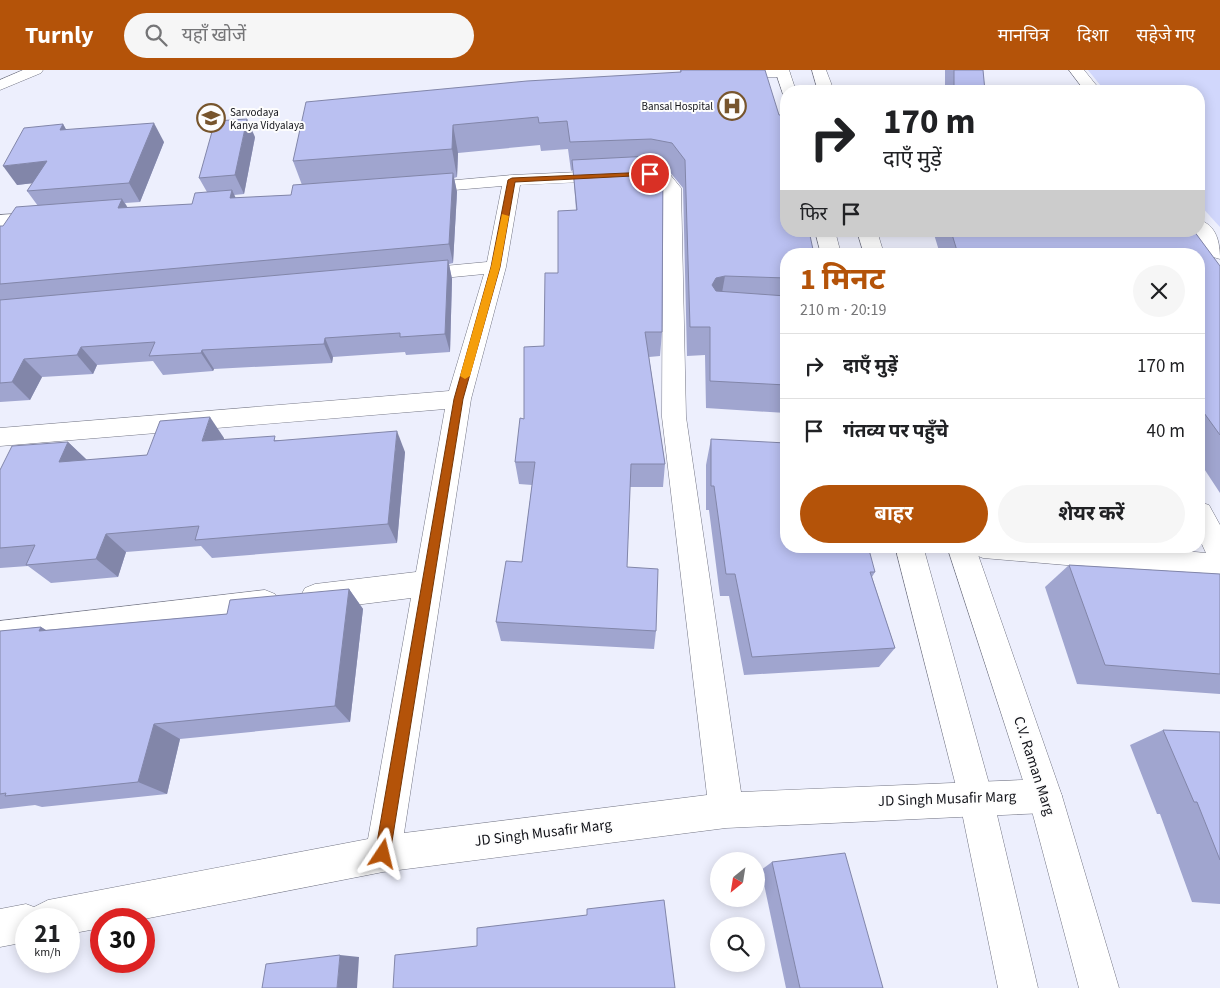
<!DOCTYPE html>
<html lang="hi">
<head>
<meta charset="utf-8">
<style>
  body { margin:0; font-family:"Source Sans 3","Noto Sans Devanagari",sans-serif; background:#f6f6f6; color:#202124; height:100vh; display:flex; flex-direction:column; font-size:19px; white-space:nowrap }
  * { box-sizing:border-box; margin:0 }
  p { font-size:16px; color:#757577 }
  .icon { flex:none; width:28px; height:28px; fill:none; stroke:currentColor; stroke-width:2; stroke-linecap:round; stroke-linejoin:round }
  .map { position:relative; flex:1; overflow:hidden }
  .sheet { position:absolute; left:780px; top:178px; width:425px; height:305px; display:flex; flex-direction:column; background:#fff; border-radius:20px; box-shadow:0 2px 12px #0003 }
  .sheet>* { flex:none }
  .hud { position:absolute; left:780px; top:15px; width:425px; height:152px; border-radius:20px; box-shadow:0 2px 12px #0003; background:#fff; color:#202124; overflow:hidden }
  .needle { width:32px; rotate:210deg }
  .tools { position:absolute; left:710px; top:782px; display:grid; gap:10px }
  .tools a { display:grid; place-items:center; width:55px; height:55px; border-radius:50%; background:#fff; box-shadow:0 2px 12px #0003; font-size:25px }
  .speed { position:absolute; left:15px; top:838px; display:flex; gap:10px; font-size:25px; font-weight:700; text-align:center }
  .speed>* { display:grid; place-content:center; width:65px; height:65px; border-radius:50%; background:#fff; box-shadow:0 2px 12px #0003; line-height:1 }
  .speed small { font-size:12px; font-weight:400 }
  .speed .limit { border:8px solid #d22; background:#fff; color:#111 }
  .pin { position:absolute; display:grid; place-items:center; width:42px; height:42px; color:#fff; margin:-21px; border:2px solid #fff; border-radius:50%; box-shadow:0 1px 5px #0007 }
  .me { position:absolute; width:55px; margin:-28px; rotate:10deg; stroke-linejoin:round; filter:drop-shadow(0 0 4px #0008) }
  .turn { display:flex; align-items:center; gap:18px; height:105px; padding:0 20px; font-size:22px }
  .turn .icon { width:65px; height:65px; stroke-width:2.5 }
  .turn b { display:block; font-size:35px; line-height:42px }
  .then { display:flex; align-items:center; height:48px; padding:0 20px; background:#0003; gap:10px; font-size:19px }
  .round { display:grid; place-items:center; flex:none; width:52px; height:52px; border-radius:26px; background:#f6f6f6 }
  .head { display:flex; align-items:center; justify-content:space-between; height:85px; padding:0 20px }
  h1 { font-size:30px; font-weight:700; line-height:38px; color:#b45309 }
  .action { display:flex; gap:10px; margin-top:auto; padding:10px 20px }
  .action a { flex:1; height:58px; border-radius:30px; background:#b45309; color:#fff; font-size:20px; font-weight:700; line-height:58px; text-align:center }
  .action a+a { background:#f6f6f6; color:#202124 }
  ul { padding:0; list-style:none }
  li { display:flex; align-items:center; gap:15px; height:65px; padding:0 20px; border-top:1px solid #e0e0e0 }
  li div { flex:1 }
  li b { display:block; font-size:19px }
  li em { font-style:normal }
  header { display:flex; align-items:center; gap:30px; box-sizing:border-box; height:70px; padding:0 25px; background:#b45309; color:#fff }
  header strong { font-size:24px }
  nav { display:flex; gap:28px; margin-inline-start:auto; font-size:18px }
  .search { width:350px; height:45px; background:#f6f6f6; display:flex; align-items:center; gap:12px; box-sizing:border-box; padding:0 18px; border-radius:28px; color:#757577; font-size:19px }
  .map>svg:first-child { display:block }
  .green { fill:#d1d7fc }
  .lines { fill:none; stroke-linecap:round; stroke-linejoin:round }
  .minor-casing { stroke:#737584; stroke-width:1 }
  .major-casing { stroke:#737584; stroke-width:1 }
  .minor { fill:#fff; fill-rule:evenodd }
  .major { fill:#fff; fill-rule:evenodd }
  .wall { fill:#a0a5cf }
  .shaded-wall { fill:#8286a9 }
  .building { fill:#bac0f1; stroke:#8286a9 }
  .route { fill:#b45309; stroke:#753606 }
  .slow { fill:#f59e0b }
  .labels { text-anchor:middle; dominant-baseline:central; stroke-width:4; stroke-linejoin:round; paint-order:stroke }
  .far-poi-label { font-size:11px; fill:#121319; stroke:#fdfdfd; text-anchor:end }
  .near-street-label { font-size:15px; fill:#121319; stroke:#fdfdfd }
</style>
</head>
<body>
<header>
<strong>Turnly</strong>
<div class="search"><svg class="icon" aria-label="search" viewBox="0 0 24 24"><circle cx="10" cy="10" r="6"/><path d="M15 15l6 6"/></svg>यहाँ खोजें</div>
<nav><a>मानचित्र</a><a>दिशा</a><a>सहेजे गए</a></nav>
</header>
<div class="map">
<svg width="1220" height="918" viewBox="0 0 1220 918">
  <rect width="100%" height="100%" fill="#edeffd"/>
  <polygon class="green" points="1088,0 1220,0 1220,157 1199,134 1199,21 1105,21"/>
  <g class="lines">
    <defs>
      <g id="minor">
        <polygon points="23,0 43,0 41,3 0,20 0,10"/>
        <polygon points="732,0 788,0 790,3 783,7 737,7 732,6 730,3"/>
        <polygon points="1069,0 1084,0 1101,21 1085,21"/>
        <path d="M 650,99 L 668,102 L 681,118 L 686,347 L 741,722 L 1045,709 L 1057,714 L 1062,726 L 1057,738 L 1045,743 L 726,758 L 383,802 L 144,849 L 101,849 L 101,858 L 69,864 L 69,849 L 26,849 L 26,872 L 0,877 L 0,839 L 26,834 L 34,837 L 48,830 L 368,769 L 411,528 L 315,540 L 305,536 L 300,527 L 305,518 L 315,514 L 416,502 L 445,339 L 0,376 L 0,358 L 449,321 L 484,204 L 412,211 L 405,209 L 402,205 L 405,201 L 412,199 L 487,192 L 502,116 L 418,123 L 412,122 L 409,118 L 412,114 L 512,105 ZM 650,109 L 656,110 L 663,119 L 662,347 L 707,725 L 404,763 L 471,329 L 506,197 L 520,115 Z"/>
        <polygon points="43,142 50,144 52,148 50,152 0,157 0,145"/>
        <path d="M 1199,150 C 1217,155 1220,173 1220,189 L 1213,187 L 1193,161 L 1199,161 Z"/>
        <polygon points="1199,432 1209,435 1220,455 1220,508 983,488 973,484 969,476 1129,476 1206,483 1199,468"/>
        <polygon points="265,520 275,524 280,533 275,542 265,546 0,579 0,551"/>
      </g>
      <g id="major">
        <polygon points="775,0 789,0 796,21 786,21 786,25 783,24"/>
        <polygon points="812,0 826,0 834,21 818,21"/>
        <polygon points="815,161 835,161 841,184 821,184"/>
        <polygon points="857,161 877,161 884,184 864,184"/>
        <polygon points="895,476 923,476 993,728 1038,918 998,918 959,728"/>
        <polygon points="947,476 975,476 1062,726 1119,918 1079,918 1028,726"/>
      </g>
    </defs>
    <use href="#minor" class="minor-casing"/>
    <use href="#major" class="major-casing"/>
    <use href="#minor" class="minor"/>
    <use href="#major" class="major"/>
  </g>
  <g class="wall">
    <polygon points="680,0 765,0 786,184 786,343 706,338 705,285 687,286 683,118 669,101 663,100 662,262 660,286 649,287 665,394 663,417 630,417 627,497 656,561 654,579 501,571 496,552 522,492 532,415 519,414 515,392 524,349 544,276 558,203 576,140 573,100 571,101 568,79 541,81 540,75 458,83 457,107 454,108 457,122 453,193 449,194 452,209 450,282 406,285 405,282 333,287 332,293 214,299 213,301 163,305 153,291 97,295 93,304 42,307 30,330 0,332 0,156 3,156 38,136 27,121 33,113 17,115 63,54 66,60 164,72 140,132 125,133 128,138 192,134 207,122 199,108 255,67 244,124 234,125 235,128 291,125 302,115 293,91 680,2"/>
    <polygon points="945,0 983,0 985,21 945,21"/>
    <polygon points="933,161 1194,161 1220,196 1220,423 1199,391 1199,184 940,184"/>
    <polygon points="224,368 224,370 278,370 405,382 397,473 212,488 201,476 126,482 118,507 51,513 28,496 0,498 0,400 68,372 87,390 147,385"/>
    <polygon points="711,369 875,502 872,507 895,578 879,597 744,605 729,526 720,526 709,440 706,440 706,395"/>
    <polygon points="1069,495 1220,504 1220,624 1077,614 1045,517"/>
    <polygon points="349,519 363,539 350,652 180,669 167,724 42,737 35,735 0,739 0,561 41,557 46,560 227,544"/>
    <polygon points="1163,660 1220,662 1220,834 1192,832 1160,744 1157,744 1130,675"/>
    <polygon points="772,792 883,918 786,918 761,800"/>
  </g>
  <g class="shaded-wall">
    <polygon points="247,49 255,67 244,124 235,105"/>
    <polygon points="154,53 164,72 140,132 129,113"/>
    <polygon points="63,54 74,73 60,60"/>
    <polygon points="453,55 458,83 457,107 452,79"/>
    <polygon points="47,91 60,110 17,115 3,96"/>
    <polygon points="453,103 457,122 453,193 449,174"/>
    <polygon points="232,120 241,139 230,128"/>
    <polygon points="122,129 134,148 118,138"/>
    <polygon points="448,190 452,209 450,282 445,264"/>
    <polygon points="725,206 720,234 712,215 716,208"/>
    <polygon points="325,268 333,287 332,293 324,274"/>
    <polygon points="81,277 97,295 93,304 77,285"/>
    <polygon points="202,280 214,299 213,301 201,283"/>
    <polygon points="24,289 42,307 30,330 12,312"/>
    <polygon points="210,347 224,368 217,391 202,371"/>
    <polygon points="397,361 405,382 397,473 388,454"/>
    <polygon points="68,372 89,392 59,392"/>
    <polygon points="106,464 126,482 118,507 96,489"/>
    <polygon points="349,519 363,539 350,652 335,636"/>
    <polygon points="41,557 71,576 39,561"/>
    <polygon points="154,654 180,669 167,724 138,712"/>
    <polygon points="340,885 359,887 357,918 337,918"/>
  </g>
  <g class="building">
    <polygon points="681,0 765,0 779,45 783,45 786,64 786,161 809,161 814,184 786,184 786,208 725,206 716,208 712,215 716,221 786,226 786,315 710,311 710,257 690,257 685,90 672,73 651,69 570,72 567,51 539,53 538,47 453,55 452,79 293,91 306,32 527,11 681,2"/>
    <polygon points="954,0 983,0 985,21 954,21"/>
    <polygon points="247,49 235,105 199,108 215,51"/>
    <polygon points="154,53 129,113 27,121 47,91 3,96 24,58 63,54 60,60"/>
    <polygon points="651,86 656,87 663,95 662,262 645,262 665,394 631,394 627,497 658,499 656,561 496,552 506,491 522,492 535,392 515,392 520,348 524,349 524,277 544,276 545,203 558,203 558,141 577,140 572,90"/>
    <polygon points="453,103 449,174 0,214 0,156 3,156 16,137 122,129 118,138 192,134 195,123 232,120 230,128 291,125 293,115"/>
    <polygon points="951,161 1194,161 1220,196 1220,365 1199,336 1199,184 958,184"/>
    <polygon points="448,190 445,264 400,267 400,263 325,268 324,274 202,280 201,283 149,286 155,272 81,277 77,285 24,289 12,312 0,313 0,230"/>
    <polygon points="210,347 202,371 275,366 274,371 397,361 388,454 195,470 199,456 106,464 96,489 26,495 35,475 0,478 0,400 12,376 68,372 59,392 147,385 160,351"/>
    <polygon points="711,369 786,373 786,476 868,476 875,502 870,502 895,578 752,587 735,504 726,504 714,416 711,416"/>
    <polygon points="1069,495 1220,504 1220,604 1105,595"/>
    <polygon points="349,519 335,636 154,654 138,712 5,726 6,723 0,724 0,561 41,557 39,561 227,544 230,530"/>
    <polygon points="1163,660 1220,662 1220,790 1197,732 1194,732"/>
    <polygon points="845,783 883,918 800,918 772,792"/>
    <polygon points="664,830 675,918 393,918 395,885 477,876 477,858 587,845 587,839"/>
    <polygon points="340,885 337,918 262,918 266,894"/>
  </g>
  <polygon class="route" points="650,102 653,104 652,105 515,112 500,197 463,329 390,784 388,789 383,791 378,789 375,784 454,329 491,197 508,110 512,108"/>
  <polygon class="slow" points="502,144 509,146 500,197 470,306 465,309 460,306 491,197"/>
  <defs>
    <symbol id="hospital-ring" viewBox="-11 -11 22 22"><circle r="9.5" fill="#fdfdfd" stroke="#77552d" stroke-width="1.5"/><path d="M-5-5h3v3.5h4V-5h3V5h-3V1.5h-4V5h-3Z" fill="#77552d"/></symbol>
    <symbol id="school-ring" viewBox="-11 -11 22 22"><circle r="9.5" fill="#fdfdfd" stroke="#77552d" stroke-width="1.5"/><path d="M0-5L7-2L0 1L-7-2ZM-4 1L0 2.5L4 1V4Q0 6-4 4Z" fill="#77552d"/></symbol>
  </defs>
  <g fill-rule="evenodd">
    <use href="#hospital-ring" x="716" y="20" width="32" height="32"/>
    <use href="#school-ring" x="195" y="32" width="32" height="32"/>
  </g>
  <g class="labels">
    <g class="far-poi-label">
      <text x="713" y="36">Bansal Hospital</text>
      <text x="230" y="42" text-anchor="start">Sarvodaya<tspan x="230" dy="13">Kanya Vidyalaya</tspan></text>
    </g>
    <g class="near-street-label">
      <text transform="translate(1034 696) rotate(72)">C.V. Raman Marg</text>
      <text transform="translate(947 729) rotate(-2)">JD Singh Musafir Marg</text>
      <text transform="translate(543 763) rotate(-7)">JD Singh Musafir Marg</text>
    </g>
  </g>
</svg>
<div class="tools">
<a><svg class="needle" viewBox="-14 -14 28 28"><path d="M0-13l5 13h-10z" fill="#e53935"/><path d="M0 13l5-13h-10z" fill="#757577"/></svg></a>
<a><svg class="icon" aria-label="search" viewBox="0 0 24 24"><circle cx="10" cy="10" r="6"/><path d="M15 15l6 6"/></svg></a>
</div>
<div class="speed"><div>21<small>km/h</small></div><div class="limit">30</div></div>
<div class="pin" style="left:650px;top:104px;background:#d93025"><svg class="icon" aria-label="arrive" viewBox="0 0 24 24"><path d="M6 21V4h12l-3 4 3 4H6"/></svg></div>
<svg class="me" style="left:383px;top:784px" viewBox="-20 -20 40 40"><path d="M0-17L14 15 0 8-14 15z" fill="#b45309" stroke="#fff" stroke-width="4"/></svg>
<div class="hud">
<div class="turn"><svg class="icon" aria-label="right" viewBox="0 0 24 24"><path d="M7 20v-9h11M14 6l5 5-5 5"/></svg><div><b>170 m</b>दाएँ मुड़ें</div></div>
<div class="then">फिर<svg class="icon" aria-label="arrive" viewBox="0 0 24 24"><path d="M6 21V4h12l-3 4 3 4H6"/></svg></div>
</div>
<section class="sheet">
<div class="head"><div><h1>1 मिनट</h1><p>210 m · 20:19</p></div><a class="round"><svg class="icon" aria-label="close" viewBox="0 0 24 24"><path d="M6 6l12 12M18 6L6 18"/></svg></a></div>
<ul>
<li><svg class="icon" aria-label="right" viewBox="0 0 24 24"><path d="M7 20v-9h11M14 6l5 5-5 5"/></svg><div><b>दाएँ मुड़ें</b></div><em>170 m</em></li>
<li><svg class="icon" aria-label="arrive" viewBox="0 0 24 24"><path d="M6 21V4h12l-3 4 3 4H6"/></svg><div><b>गंतव्य पर पहुँचे</b></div><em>40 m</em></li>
</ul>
<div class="action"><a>बाहर</a><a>शेयर करें</a></div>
</section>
</div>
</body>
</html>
